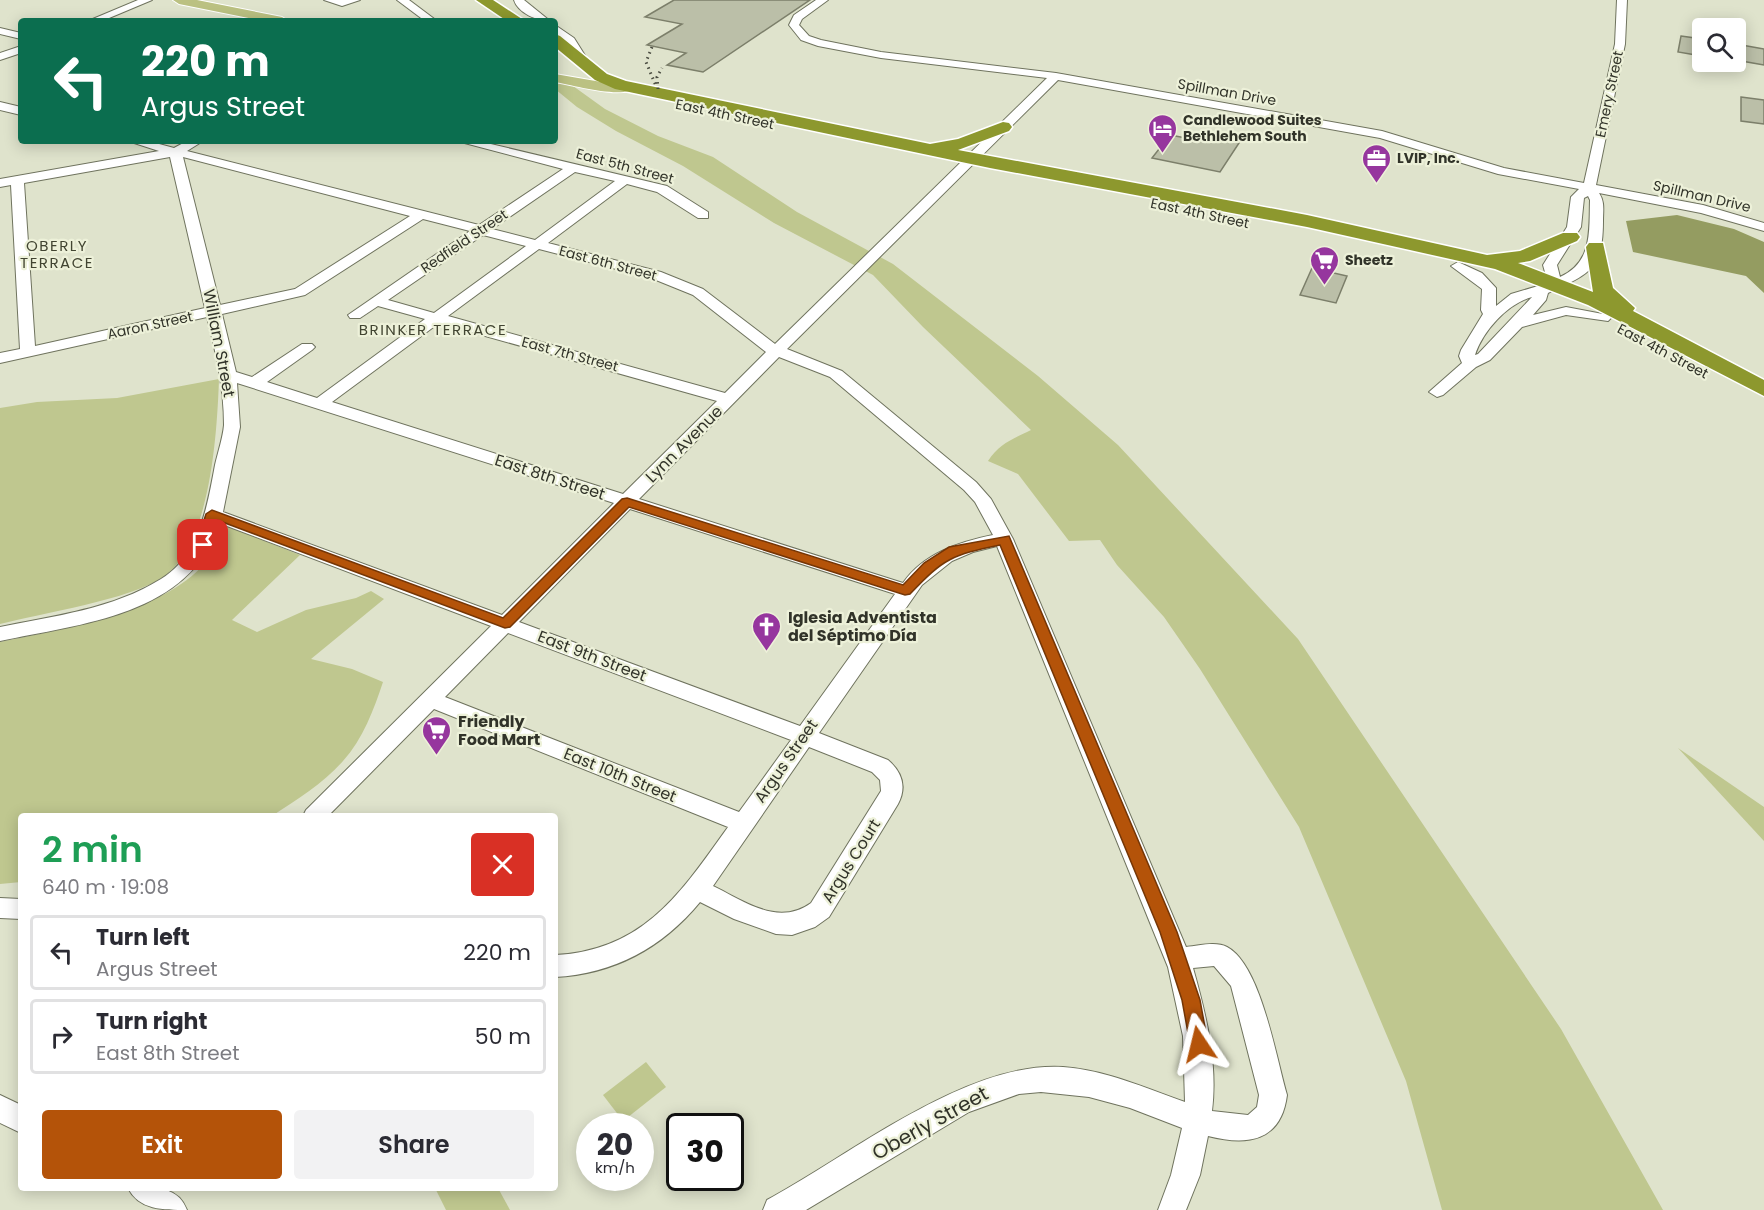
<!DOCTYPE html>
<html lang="en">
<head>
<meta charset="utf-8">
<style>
  body { margin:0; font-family:Poppins,sans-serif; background:#f2f2f3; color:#2b2b33; height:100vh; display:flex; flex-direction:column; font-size:22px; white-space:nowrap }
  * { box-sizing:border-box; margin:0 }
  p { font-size:20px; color:#7c7c81 }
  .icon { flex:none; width:33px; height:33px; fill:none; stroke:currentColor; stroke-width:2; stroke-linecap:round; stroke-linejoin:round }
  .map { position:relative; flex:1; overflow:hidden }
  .panel { position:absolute; left:18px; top:813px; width:540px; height:378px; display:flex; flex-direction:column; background:#fff; border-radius:6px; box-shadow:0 3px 15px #0003 }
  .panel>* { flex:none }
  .hud { position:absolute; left:18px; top:18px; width:540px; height:126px; border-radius:6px; box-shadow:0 3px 15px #0003; background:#0b6e4f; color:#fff; overflow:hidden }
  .tools { position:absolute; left:1692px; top:18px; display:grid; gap:12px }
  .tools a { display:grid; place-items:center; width:54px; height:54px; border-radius:6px; background:#fff; box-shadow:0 3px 15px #0003; font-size:30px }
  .speed { position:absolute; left:576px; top:1113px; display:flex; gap:12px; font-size:30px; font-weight:700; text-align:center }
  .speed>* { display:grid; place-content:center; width:78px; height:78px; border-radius:50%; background:#fff; box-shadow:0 3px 15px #0003; line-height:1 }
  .speed small { font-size:15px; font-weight:400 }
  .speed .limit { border:3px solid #111; border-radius:9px; background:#fff; color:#111 }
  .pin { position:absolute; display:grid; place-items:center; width:51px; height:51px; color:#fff; margin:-26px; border-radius:12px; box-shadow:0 3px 9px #0006 }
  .me { position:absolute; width:66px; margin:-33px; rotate:350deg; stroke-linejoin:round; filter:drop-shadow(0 0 4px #0008) }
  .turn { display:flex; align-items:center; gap:21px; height:126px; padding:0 24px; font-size:27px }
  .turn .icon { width:78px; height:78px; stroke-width:2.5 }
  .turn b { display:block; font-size:42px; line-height:51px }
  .round { display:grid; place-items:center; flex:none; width:63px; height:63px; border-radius:6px; background:#f2f2f3 }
  .head { display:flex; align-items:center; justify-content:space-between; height:102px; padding:0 24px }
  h1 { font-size:36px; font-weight:600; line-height:45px; color:#1e9e55 }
  .button { display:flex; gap:12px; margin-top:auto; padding:12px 24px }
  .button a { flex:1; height:69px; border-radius:6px; background:#b45309; color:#fff; font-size:24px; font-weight:600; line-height:69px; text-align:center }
  .button a+a { background:#f2f2f3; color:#2b2b33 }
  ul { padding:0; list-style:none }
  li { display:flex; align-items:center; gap:18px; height:75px; margin:0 12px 9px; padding:0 12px; border:3px solid #e1e1e2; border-radius:6px }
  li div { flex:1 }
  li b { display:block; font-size:22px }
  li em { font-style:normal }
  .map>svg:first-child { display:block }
  .green { fill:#bfc78f }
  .water { fill:#949c61 }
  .building { fill:#bbbfa8; stroke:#7c7f6a; stroke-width:1.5 }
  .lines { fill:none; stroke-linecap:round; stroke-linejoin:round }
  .minor-casing { stroke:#6f735e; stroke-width:2 }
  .major-casing { stroke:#fff; stroke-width:2 }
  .highway-casing { stroke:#fff; stroke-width:3 }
  .minor { fill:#fff; fill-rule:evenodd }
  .major { fill:#bbc182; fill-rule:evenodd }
  .highway { fill:#8d982e; fill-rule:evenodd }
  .rail { stroke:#47493e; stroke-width:3; stroke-dasharray:1.5 4; stroke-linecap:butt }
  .route { fill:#b45309; stroke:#753606; stroke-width:1.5 }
  .labels { text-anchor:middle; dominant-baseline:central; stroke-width:4.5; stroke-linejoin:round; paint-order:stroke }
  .far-street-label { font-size:14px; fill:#313329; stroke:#edf1d9 }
  .far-poi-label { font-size:14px; font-weight:bold; fill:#313329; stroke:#edf1d9; text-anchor:start }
  .far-neighbourhood-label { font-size:15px; letter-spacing:1.5px; fill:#424532; stroke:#edf1d9 }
  .street-label { font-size:16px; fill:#313329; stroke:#edf1d9 }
  .poi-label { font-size:16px; font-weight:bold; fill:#313329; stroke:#edf1d9; text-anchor:start }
  .near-street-label { font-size:20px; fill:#313329; stroke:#edf1d9 }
</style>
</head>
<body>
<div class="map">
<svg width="1764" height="1210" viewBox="0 0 1764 1210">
  <rect width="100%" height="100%" fill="#dfe3cc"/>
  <g class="green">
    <path d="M 555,73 L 605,109 L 658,136 L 713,157 L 797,212 L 893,264 L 1038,376 L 1118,445 L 1298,639 L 1561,1029 L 1663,1210 L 1442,1210 L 1406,1081 L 1299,827 L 1200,669 L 1164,617 L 1117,565 L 1100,540 L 1069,541 L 1018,474 L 988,461 C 1000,443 1013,439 1031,430 L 923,327 L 873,275 L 774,223 L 683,166 L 616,131 L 577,107 L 555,89 Z"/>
    <path d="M 219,379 C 217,433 211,545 163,577 C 129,600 43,613 0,624 L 0,408 L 37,402 L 117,398 Z"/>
    <path d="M 219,523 L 300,555 L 232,620 L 257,632 L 306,610 L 356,598 L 371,591 L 384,599 L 311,659 L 352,669 L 383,682 C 374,709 363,739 343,761 C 324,783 296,800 272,816 L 21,816 L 21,882 L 0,884 L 0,642 C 62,629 162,613 205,563 C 213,554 215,535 219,523 Z"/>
    <polygon points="1678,748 1764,807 1764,841"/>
    <polygon points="646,1062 666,1087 623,1121 603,1095"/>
    <polygon points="435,1188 498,1188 510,1210 446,1210"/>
  </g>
  <polygon class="water" points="1677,215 1734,229 1764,242 1764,293 1746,276 1633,252 1626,221"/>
  <g class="building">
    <polygon points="674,0 810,0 703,72 667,65 686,53 647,45 682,24 645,17"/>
    <polygon points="1681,36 1702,39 1702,56 1678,52"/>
    <polygon points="1736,44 1764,49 1764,65 1736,60"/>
    <polygon points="1741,97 1764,100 1764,124 1741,121"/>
    <polygon points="1170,135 1207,142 1210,138 1239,143 1220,172 1152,158"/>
    <polygon points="1312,268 1347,276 1336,303 1300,295"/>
  </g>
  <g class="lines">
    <defs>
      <g id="minor">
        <polygon points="138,0 152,0 102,21 88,21"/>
        <polygon points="324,0 360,0 342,6"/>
        <polygon points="397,0 409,0 437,21 425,21"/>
        <path d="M 514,0 L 524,0 L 550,21 C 537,21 518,13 514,0 Z"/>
        <path d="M 816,0 L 828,0 L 802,19 L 799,25 L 809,36 L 821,40 L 881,52 L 1056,73 L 1382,131 L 1504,168 L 1584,183 L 1615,44 L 1617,0 L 1627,0 L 1625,44 L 1596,185 L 1703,205 L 1764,223 L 1764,231 L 1701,213 L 1599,193 C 1605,202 1603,210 1603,221 C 1603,270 1589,274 1548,293 L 1546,300 L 1533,315 L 1566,307 L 1608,315 L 1611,318 L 1608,321 L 1566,315 L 1522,327 L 1490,360 L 1476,367 L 1443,395 L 1437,397 L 1429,392 L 1462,363 L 1459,356 L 1461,350 L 1483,314 L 1481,310 L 1482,289 L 1451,266 L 1458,262 L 1482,273 L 1496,288 L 1496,306 L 1511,294 L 1548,283 L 1543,265 L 1567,227 L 1571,197 L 1579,189 L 1498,174 L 1380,138 L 1058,80 L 787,349 L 842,371 L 976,482 L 991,499 L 1013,539 L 1186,947 C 1198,946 1216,941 1227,947 C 1261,965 1276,1058 1287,1095 C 1281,1142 1247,1146 1208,1136 L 1200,1175 L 1186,1210 L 1158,1210 L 1171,1175 L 1182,1128 L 1130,1108 L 1089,1097 L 1041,1092 L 1019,1094 L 969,1112 L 806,1210 L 763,1210 L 767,1200 C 851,1155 966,1061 1063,1067 C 1106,1070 1145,1088 1185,1102 L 1183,1036 L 1168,967 L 997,546 L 973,552 L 952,561 L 922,585 L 819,733 L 888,760 C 902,772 907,787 898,804 L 829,917 L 815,927 L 792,935 L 776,934 L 734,919 L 700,902 C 663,947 614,974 555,977 L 555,955 C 643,951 681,893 728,827 L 434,709 L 328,816 L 303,816 L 306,810 L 491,626 L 219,523 C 192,615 80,624 0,641 L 0,627 C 54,616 113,609 161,579 C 200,555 207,507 215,465 C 218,452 223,437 224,425 C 224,387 216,353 207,317 L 0,363 L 0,353 L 20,349 L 11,185 L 0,187 L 0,179 L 159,151 L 128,141 L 148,141 L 174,148 L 187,141 L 203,141 L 187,151 L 479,225 L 563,169 L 457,141 L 478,141 L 667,186 L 708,212 L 708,218 L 698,218 L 657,192 L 627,184 L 548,243 L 661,272 L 703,289 L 775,344 L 1047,78 L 881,58 L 818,46 L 801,40 L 789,25 L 794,15 ZM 170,157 L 205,308 L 35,346 L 24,183 ZM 183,157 L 410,216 L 295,289 L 220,305 ZM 575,172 L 615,181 L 535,240 L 492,229 ZM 1588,196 L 1590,200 C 1589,231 1593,262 1560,277 L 1557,265 L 1581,227 L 1584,198 ZM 423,219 L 470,231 L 348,315 L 350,318 L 360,318 L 378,306 L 425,319 L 317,398 L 267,382 L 312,350 L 315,347 L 312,344 L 302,344 L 252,377 L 236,372 L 222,314 L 305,295 ZM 483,235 L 526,246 L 434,313 L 388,300 ZM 539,249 L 651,278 L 693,295 L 766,352 L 725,393 L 448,316 ZM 1532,297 L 1478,354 L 1475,355 C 1483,331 1507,304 1532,297 ZM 439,323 L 717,401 L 623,494 L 332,402 ZM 779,357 L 830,377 L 964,490 L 975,502 L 993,535 C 959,542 924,553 903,583 L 639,499 ZM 237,383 L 614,503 L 502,615 L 223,512 L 240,427 ZM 630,509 L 895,594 L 800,726 L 519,622 ZM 508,633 L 791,740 L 739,812 L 445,697 ZM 809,747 L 872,772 L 880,780 L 881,791 L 811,903 C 778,927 744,901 713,886 ZM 1214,966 L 1231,986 L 1259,1095 L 1257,1107 L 1248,1115 L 1212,1111 C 1218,1063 1206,1014 1193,968 Z"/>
        <polygon points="555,25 574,38 591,65 589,67 581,67 566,42 555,33"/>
        <polygon points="0,28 21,33 21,39 0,34"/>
        <polygon points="21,46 21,53 0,60 0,53"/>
        <polygon points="0,102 21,107 21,115 0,110"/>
        <polygon points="0,898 21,899 21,919 0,918"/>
        <polygon points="0,1095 21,1105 21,1133 0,1123"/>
        <path d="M 128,1188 C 152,1188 177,1184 187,1210 C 163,1210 139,1210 128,1188 Z"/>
      </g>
      <g id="major">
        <polygon points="173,0 197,0 282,17 288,21 263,21 179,4"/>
        <path d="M 555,74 L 613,84 L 630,83 L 637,87 C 624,100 573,85 555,82 Z"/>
      </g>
      <g id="highway">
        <polygon points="476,0 493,0 525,21 507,21"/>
        <polygon points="555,34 560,36 607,74 626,81 930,144 958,139 1003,122 1009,123 1012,127 1009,131 958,150 1307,215 1487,255 1520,251 1563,233 1577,233 1580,237 1577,241 1530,261 1518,263 1593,292 1586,247 1589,243 1603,243 1613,288 1635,308 1633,311 1764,380 1764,396 1588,305 1495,269 1307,227 990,168 615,89 595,80 555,47"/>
      </g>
    </defs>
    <use href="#minor" class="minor-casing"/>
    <use href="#major" class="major-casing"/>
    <use href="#highway" class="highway-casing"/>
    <use href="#minor" class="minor"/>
    <use href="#major" class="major"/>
    <use href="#highway" class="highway"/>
    <g class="rail">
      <polyline points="652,47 646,62 656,86"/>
      <polyline points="658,89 657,77 662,68"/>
    </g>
  </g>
  <path class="route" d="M 627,498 L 903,585 L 924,563 L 949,547 L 1009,536 L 1177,932 L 1200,1000 L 1208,1044 L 1205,1050 L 1199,1053 L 1192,1050 L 1190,1044 L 1182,1000 L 1160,932 L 1000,545 C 952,555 944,558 910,594 L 905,595 L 629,507 L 510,627 L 505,628 L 217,520 L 207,548 L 203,550 L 196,545 L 206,514 L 212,510 L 503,618 L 622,499 Z"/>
  <defs>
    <symbol id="hotel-pin" viewBox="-11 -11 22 30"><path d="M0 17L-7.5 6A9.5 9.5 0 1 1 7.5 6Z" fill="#96369e" stroke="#edf1d9"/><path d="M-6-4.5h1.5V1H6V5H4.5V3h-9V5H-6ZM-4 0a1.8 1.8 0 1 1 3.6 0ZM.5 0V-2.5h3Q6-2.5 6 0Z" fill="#fff"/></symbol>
    <symbol id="office-pin" viewBox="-11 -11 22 30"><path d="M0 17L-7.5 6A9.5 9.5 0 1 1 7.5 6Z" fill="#96369e" stroke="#edf1d9"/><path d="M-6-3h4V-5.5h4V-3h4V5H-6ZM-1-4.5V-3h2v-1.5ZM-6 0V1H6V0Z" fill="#fff"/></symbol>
    <symbol id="supermarket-pin" viewBox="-11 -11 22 30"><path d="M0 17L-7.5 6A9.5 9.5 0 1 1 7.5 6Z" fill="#96369e" stroke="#edf1d9"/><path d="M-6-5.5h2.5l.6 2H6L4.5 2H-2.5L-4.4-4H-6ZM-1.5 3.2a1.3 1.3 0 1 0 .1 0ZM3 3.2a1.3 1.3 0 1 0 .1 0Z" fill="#fff"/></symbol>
    <symbol id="church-pin" viewBox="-11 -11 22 30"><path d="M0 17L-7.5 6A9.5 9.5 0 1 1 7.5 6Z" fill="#96369e" stroke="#edf1d9"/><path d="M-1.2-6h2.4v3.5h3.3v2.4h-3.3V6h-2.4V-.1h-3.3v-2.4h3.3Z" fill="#fff"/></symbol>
  </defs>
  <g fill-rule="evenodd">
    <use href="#hotel-pin" x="1146" y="112" width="33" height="45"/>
    <use href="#office-pin" x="1360" y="142" width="33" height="45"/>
    <use href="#supermarket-pin" x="1308" y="244" width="33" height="45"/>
    <use href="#church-pin" x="750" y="610" width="33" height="45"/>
    <use href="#supermarket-pin" x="420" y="714" width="33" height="45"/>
  </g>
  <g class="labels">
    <g class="far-street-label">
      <text transform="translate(1227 92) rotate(10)">Spillman Drive</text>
      <text transform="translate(1609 94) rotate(-78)">Emery Street</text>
      <text transform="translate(725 114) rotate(12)">East 4th Street</text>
      <text transform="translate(625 166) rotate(15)">East 5th Street</text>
      <text transform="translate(1702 196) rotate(13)">Spillman Drive</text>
      <text transform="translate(1200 213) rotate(12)">East 4th Street</text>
      <text transform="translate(464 241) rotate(-34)">Redfield Street</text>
      <text transform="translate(608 263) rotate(15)">East 6th Street</text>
      <text transform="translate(150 325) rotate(-12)">Aaron Street</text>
      <text transform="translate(1663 351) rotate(28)">East 4th Street</text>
      <text transform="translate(570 354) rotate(15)">East 7th Street</text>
    </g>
    <g class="far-poi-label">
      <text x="1183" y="120">Candlewood Suites<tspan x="1183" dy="16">Bethlehem South</tspan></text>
      <text x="1397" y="158">LVIP, Inc.</text>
      <text x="1345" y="260">Sheetz</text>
    </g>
    <g class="far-neighbourhood-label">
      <text x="57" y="245">OBERLY<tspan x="57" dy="17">TERRACE</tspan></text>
      <text x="433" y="329">BRINKER TERRACE</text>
    </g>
    <g class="street-label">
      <text transform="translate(219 343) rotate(79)">William Street</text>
      <text transform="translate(684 444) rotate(-45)">Lynn Avenue</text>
      <text transform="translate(550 477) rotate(18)">East 8th Street</text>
      <text transform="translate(592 656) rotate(21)">East 9th Street</text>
      <text transform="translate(786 761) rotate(-55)">Argus Street</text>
      <text transform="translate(620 775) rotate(22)">East 10th Street</text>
      <text transform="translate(851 861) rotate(-58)">Argus Court</text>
    </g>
    <g class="poi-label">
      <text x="788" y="617">Iglesia Adventista<tspan x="788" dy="18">del Séptimo Día</tspan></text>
      <text x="458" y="721">Friendly<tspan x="458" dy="18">Food Mart</tspan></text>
    </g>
    <g class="near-street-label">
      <text transform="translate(930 1123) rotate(-29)">Oberly Street</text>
    </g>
  </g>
</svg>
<div class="tools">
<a><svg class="icon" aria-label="search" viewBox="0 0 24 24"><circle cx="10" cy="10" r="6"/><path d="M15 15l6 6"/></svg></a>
</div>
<div class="speed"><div>20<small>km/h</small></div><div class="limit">30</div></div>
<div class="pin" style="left:203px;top:545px;background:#d93025"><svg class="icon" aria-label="arrive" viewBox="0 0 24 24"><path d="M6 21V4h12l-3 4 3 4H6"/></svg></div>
<svg class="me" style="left:1199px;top:1044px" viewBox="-20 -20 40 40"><path d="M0-17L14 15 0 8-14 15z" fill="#b45309" stroke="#fff" stroke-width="4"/></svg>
<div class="hud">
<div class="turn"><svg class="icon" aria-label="left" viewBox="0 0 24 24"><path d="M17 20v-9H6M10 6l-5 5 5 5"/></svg><div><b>220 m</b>Argus Street</div></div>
</div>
<section class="panel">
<div class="head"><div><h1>2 min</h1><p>640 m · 19:08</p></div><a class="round" style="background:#d93025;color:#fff"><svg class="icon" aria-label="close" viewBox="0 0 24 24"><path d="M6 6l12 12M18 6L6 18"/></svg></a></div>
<ul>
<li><svg class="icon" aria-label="left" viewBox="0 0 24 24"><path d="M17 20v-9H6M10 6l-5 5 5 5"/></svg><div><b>Turn left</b><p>Argus Street</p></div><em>220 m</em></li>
<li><svg class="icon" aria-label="right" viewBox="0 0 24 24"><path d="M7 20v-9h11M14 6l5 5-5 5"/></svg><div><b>Turn right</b><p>East 8th Street</p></div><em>50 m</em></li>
</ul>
<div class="button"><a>Exit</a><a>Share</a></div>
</section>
</div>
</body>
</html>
